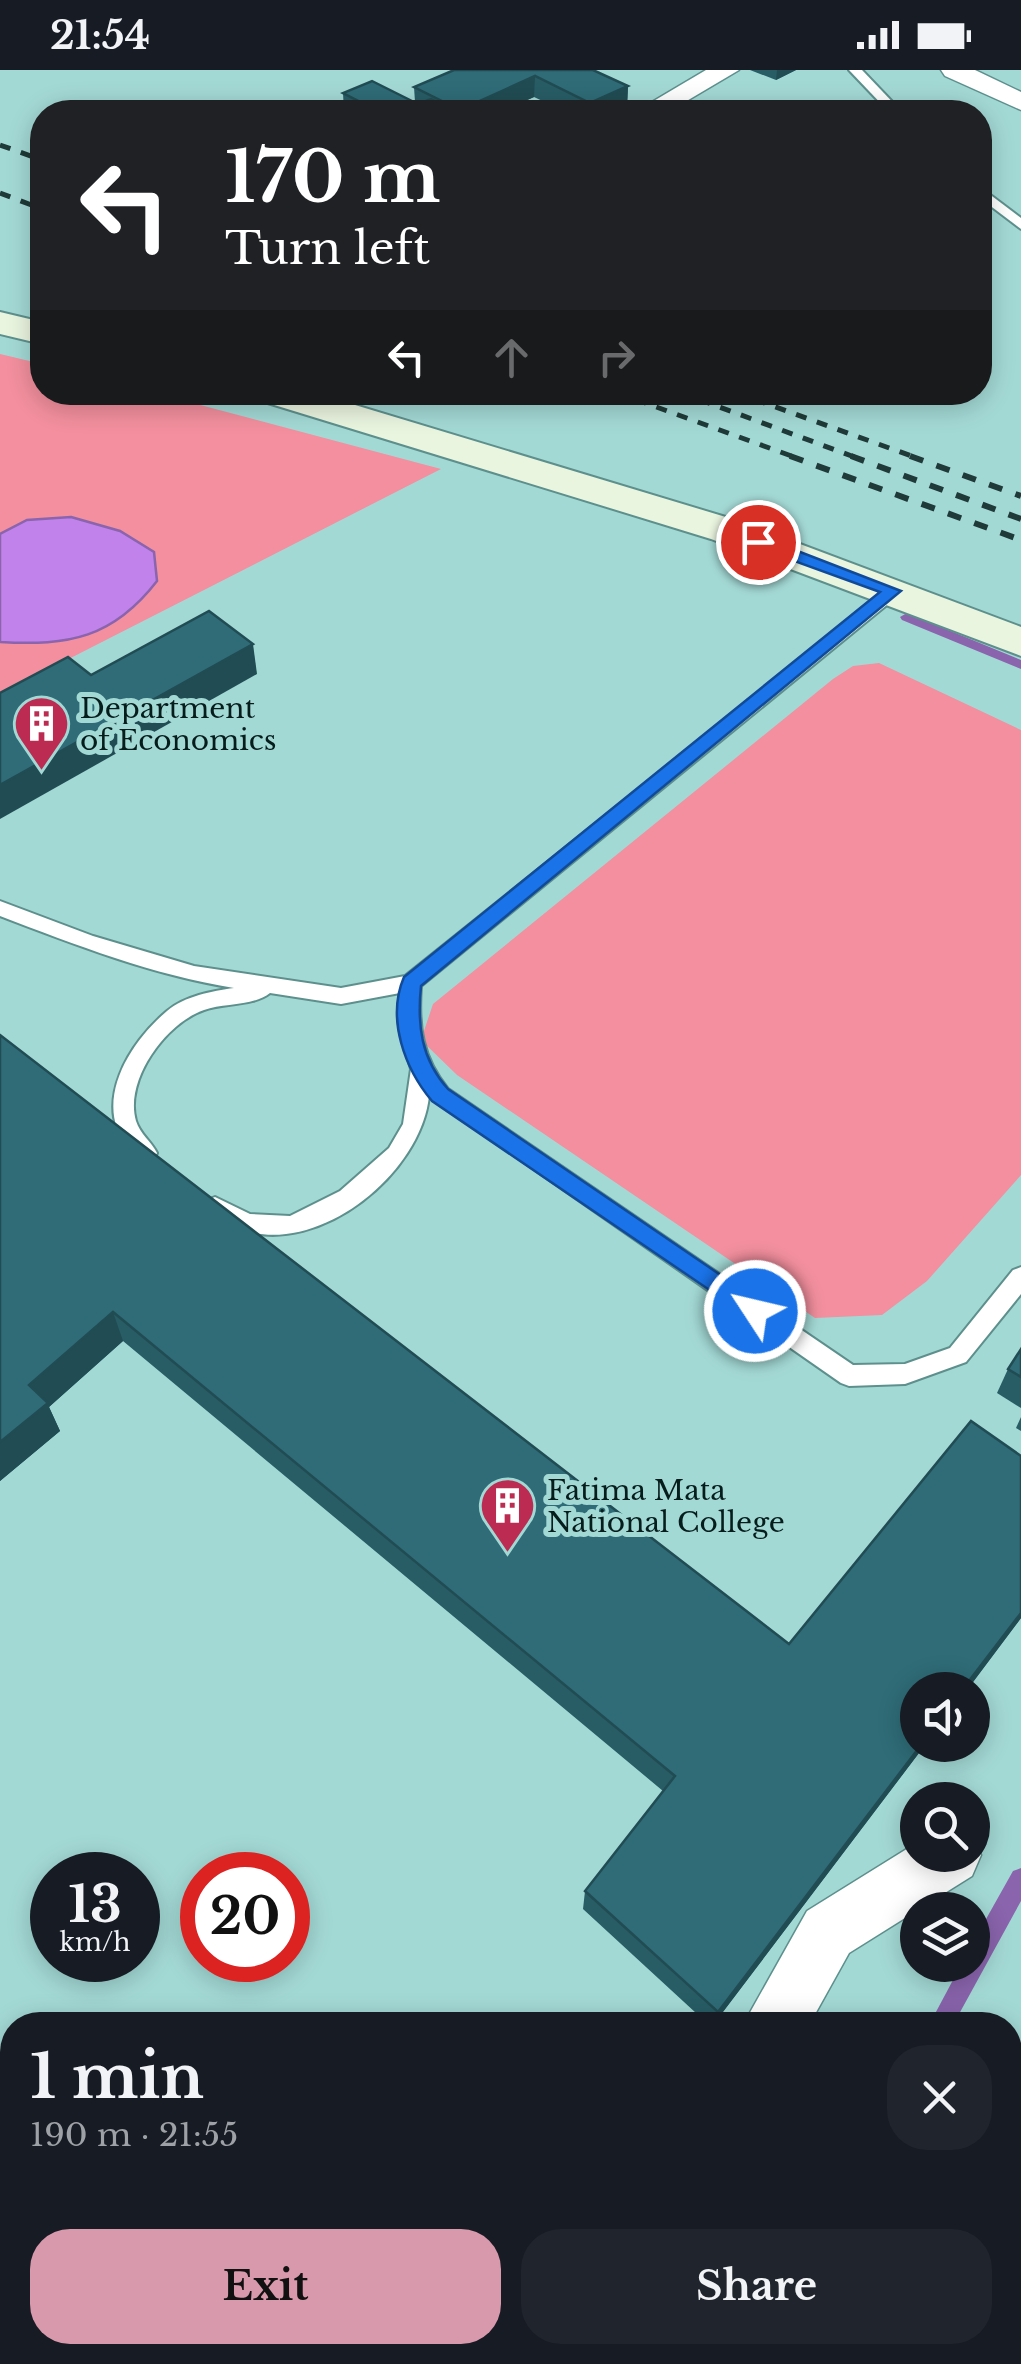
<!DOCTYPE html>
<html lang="en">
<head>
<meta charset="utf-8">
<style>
  body { margin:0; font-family:"Libre Baskerville",serif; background:#20242c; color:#f1f3f6; height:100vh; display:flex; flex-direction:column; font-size:38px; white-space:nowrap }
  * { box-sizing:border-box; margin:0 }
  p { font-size:32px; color:#9ea1a6 }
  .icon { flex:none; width:55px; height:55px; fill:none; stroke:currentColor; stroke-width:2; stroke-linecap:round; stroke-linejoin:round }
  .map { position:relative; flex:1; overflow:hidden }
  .panel { position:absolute; left:0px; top:1942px; width:1022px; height:352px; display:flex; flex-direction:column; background:#171b24; border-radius:40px 40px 0 0; box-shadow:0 5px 25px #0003 }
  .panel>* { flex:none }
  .guide { position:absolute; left:30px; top:30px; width:962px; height:305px; border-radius:40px; box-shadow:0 5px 25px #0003; background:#202124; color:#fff; overflow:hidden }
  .fabs { position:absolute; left:900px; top:1602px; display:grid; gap:20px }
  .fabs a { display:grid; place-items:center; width:90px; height:90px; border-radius:50%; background:#171b24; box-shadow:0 5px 25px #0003; font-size:50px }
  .speed { position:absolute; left:30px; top:1782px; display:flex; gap:20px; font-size:50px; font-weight:700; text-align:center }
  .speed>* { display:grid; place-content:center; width:130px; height:130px; border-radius:50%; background:#171b24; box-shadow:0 5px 25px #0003; line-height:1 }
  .speed small { font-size:25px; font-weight:400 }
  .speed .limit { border:15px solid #d22; background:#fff; color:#111 }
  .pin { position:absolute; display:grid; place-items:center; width:85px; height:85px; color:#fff; margin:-42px; border:5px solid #fff; border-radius:50%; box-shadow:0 2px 10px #0007 }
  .me { position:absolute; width:110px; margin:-55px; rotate:305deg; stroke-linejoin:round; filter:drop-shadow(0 0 8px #0008) }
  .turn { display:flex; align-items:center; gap:35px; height:210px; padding:0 30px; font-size:45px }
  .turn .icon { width:130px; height:130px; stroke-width:2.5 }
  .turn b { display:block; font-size:70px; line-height:85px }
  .lanes { display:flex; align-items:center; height:95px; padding:0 30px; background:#0003; justify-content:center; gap:50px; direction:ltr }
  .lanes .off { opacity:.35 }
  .round { display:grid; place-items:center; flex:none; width:105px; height:105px; border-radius:40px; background:#20242c }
  .summary { display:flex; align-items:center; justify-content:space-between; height:170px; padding:0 30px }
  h1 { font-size:60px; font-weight:800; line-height:75px }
  .action { display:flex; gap:20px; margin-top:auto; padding:20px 30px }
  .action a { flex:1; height:115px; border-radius:40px; background:#d999ac; color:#111; font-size:40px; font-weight:800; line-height:115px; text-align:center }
  .action a+a { background:#20242c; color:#f1f3f6 }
  .status { display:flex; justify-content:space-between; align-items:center; height:70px; padding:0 50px; background:#171b24; direction:ltr }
  .status svg { height:28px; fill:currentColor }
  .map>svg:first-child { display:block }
  .green { fill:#f38f9e }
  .water { fill:#c282eb; stroke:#8a64ad; stroke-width:2.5 }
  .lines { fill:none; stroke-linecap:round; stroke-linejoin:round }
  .stream { fill:#8a64ad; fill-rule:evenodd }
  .service-casing { stroke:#5d908d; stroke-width:4 }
  .minor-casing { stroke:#5d908d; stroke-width:3 }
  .secondary-casing { stroke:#5d908d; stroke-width:4 }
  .service { fill:#fff; fill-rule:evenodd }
  .minor { fill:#fff; fill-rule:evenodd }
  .secondary { fill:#eaf5e0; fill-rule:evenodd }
  .rail-far1 { stroke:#1f3a38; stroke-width:5; stroke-dasharray:11 11; stroke-linecap:butt }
  .rail { stroke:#1f3a38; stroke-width:6; stroke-dasharray:14 14; stroke-linecap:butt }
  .wall { fill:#285d66 }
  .shaded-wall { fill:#214c53 }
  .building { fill:#2f6c77; stroke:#214c53; stroke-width:2.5 }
  .route { fill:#1a73e8; stroke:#114b97; stroke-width:2.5 }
  .labels { text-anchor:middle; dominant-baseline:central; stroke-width:10; stroke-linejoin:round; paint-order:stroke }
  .poi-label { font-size:28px; fill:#071d1c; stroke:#a3d9d5; text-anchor:start }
</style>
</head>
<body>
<div class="status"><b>21:54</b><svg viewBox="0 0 49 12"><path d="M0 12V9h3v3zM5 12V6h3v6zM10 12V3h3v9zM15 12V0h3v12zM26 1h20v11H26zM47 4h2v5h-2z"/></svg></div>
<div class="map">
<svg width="1021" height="2294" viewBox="0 0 1021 2294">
  <rect width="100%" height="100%" fill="#a3d9d5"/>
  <g class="green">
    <polygon points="0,284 42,294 42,322 155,323 441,399 0,624"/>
    <polygon points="879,593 1021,660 1021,1105 927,1211 882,1245 815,1248 457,1005 421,970 433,934 833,609 853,596"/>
  </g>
  <path class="water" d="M 71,447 L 120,461 L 154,482 L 157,511 C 113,568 69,576 0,572 L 0,464 L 27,450 Z"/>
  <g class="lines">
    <g class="stream">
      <polygon points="907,543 1021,590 1021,599 902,550 900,547"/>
      <polygon points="1021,1798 1021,1831 953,1955 929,1955 961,1895 972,1895 972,1874 1013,1801"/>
      <polygon points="749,2282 775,2282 770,2294 744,2294"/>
    </g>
    <defs>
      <g id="service">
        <polygon points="849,0 862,0 902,42 889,42"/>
        <polygon points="980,117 1021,148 1021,159 980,128"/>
        <path d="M 893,516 L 902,521 L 899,525 L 421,916 C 418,956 422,987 448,1019 L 853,1295 L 905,1294 L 950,1278 L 1013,1200 L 1021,1197 L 1021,1224 L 966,1292 L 905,1314 L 849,1316 L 841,1313 L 429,1026 C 421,1103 320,1186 242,1160 C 228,1155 211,1150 204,1136 L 207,1130 L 215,1127 L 250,1144 L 290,1146 L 340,1121 L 389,1078 L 403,1054 L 411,999 L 399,959 L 400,923 L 341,934 L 270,923 C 254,936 224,933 204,940 C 166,953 124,1010 136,1051 C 140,1064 151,1071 157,1083 L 154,1089 C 141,1093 136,1088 128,1078 C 92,1033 129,973 167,941 C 185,926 212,921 234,918 C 153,905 76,875 0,846 L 0,831 L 93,866 L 194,896 L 341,918 L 405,906 Z"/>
      </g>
      <g id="minor">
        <polygon points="706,0 739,0 668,42 635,42"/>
        <polygon points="941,0 975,0 1021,22 1021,40 945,6"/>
        <polygon points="972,1765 981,1785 972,1806 849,1883 809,1955 743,1955 807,1841 918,1772 918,1785 972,1785"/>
        <polygon points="679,2282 747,2282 745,2294 677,2294"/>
      </g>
      <g id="secondary">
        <polygon points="0,242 42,252 42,274 0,264"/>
        <polygon points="253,322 312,322 739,451 1021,557 1021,586 711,469 258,330"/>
      </g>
    </defs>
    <use href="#service" class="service-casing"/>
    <use href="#minor" class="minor-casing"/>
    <use href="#secondary" class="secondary-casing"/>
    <use href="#service" class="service"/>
    <use href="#minor" class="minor"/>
    <use href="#secondary" class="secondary"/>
    <g class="rail-far1">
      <polyline points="0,75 42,90"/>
      <polyline points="0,123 42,139"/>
      <polyline points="615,322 797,388"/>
      <polyline points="679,322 857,388"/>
      <polyline points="734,322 917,388"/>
    </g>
    <g class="rail">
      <polyline points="790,386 1021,470"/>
      <polyline points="851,386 1021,449"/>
      <polyline points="910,386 1021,426"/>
    </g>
  </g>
  <g class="wall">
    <polygon points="593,0 628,16 627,37 614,42 566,42 534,27 500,42 344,42 343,23 415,32 414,17"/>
    <polygon points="750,0 796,0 776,10"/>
    <polygon points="0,965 789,1574 1021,1548 967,1620 918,1620 918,1675 925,1675 713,1955 709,1955 583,1839 585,1821 663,1721 123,1271 49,1337 60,1361 0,1411"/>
    <polygon points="1021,1279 1021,1338 997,1323 1008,1299"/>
    <polygon points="1021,1347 1021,1361 1016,1358"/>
    <polygon points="1010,2022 1021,2031 1021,2263 1010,2254"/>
    <polygon points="832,2282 993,2282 986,2294 825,2294"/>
  </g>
  <g class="shaded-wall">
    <polygon points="777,0 796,0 776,10"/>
    <polygon points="535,6 534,27 500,42 460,42 460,40"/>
    <polygon points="628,16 627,37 614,42 589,42 590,33"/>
    <polygon points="253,574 257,604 0,749 0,715"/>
    <polygon points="113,1242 123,1271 49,1337 60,1361 0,1411 0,1372 29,1315"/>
    <polygon points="1021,1543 1021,1548 967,1620 962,1620"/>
    <polygon points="921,1675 925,1675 713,1955 718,1942"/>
    <polygon points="0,2091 12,2104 12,2112 0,2098"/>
    <polygon points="174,2282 182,2282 193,2294 185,2294"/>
  </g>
  <g class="building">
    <polygon points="454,0 593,0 628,16 590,33 535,6 460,40 414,17"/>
    <polygon points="372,11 418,34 431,29 458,42 380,42 343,23"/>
    <polygon points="209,541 253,574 0,715 0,623 68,587 91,605"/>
    <polygon points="0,965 789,1574 971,1351 1021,1386 1021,1543 962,1620 918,1620 918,1675 921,1675 718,1942 585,1821 675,1706 113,1242 29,1315 48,1333 0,1372"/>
    <polygon points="1021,1279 1021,1307 1008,1299"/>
    <polygon points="1010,2022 1021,2031 1021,2243 1017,2239 1010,2252"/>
    <polygon points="0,2098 12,2112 12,2282 174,2282 185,2294 0,2294"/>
    <polygon points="841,2282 993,2282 986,2294 836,2294 834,2293"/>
  </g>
  <path class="route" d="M 753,468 L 764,468 L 901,521 L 421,916 C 417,955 421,989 448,1019 L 763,1234 L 767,1241 L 763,1248 L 755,1251 L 432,1031 C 405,999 386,949 404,907 L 880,522 L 753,476 Z"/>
  <defs>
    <symbol id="building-pin" viewBox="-11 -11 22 30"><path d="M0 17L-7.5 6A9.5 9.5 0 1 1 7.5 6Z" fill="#bc2c52" stroke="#a3d9d5"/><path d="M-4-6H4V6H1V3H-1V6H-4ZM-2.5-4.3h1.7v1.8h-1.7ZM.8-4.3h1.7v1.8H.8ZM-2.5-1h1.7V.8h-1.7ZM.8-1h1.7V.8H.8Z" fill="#fff"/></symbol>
  </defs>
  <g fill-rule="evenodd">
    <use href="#building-pin" x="10" y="622" width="63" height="86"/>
    <use href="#building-pin" x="476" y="1404" width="63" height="86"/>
  </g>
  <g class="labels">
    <g class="poi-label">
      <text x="80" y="638">Department<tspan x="80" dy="32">of Economics</tspan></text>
      <text x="547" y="1420">Fatima Mata<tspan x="547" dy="32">National College</tspan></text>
    </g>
  </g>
</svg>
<div class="fabs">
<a><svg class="icon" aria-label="sound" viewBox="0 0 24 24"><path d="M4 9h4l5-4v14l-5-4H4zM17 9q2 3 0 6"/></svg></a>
<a><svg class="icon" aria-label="search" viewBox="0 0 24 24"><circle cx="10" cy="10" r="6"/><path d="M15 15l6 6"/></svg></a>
<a><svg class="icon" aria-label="layers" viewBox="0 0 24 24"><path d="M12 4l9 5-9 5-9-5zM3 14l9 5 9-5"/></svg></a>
</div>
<div class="speed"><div>13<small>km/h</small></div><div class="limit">20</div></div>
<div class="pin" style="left:758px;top:472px;background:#d93025"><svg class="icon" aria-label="arrive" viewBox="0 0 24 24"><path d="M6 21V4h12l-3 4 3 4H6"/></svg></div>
<svg class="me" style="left:755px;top:1241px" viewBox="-20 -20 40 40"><circle r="17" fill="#1a73e8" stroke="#fff" stroke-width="3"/><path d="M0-11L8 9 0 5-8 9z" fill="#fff"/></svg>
<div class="guide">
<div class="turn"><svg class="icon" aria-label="left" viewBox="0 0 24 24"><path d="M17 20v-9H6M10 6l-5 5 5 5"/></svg><div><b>170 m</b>Turn left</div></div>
<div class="lanes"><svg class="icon" aria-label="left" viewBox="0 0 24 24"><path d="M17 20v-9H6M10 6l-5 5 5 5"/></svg><svg class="icon off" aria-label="ahead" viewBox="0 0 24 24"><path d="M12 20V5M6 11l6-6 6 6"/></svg><svg class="icon off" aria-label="right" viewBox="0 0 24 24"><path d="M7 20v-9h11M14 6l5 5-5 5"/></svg></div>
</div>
<section class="panel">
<div class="summary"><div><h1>1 min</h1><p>190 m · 21:55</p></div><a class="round"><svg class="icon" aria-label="close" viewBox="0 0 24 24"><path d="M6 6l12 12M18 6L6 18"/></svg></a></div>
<div class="action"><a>Exit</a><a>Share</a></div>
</section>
</div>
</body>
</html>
